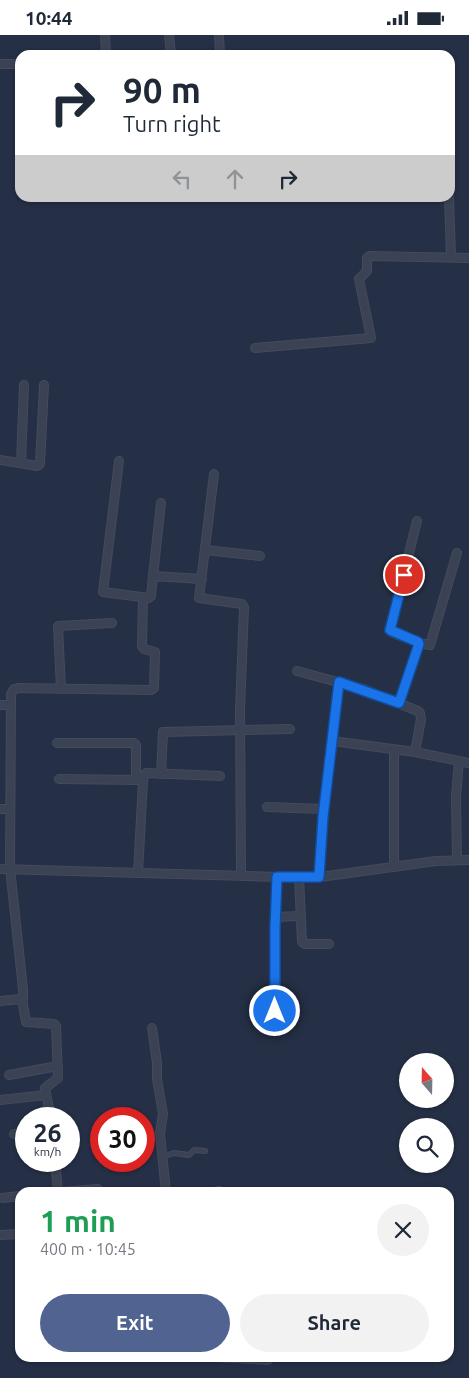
<!DOCTYPE html>
<html lang="en">
<head>
<meta charset="utf-8">
<style>
  body { margin:0; font-family:Ubuntu,sans-serif; background:#f2f2f3; color:#1f2937; height:100vh; display:flex; flex-direction:column; font-size:19px; white-space:nowrap }
  * { box-sizing:border-box; margin:0 }
  p { font-size:16px; color:#747a83 }
  .icon { flex:none; width:28px; height:28px; fill:none; stroke:currentColor; stroke-width:2; stroke-linecap:round; stroke-linejoin:round }
  .map { position:relative; flex:1; overflow:hidden }
  .details { position:absolute; left:15px; top:1152px; width:439px; height:175px; display:flex; flex-direction:column; background:#fff; border-radius:15px; box-shadow:0 1px 4px #0004 }
  .details>* { flex:none }
  .banner { position:absolute; left:15px; top:15px; width:440px; height:152px; border-radius:15px; box-shadow:0 1px 4px #0004; background:#fff; color:#1f2937; overflow:hidden }
  .needle { width:32px; rotate:340deg }
  .buttons { position:absolute; left:399px; top:1018px; display:grid; gap:10px }
  .buttons a { display:grid; place-items:center; width:55px; height:55px; border-radius:50%; background:#fff; box-shadow:0 1px 4px #0004; font-size:25px }
  .speed { position:absolute; left:15px; top:1072px; display:flex; gap:10px; font-size:25px; font-weight:700; text-align:center }
  .speed>* { display:grid; place-content:center; width:65px; height:65px; border-radius:50%; background:#fff; box-shadow:0 1px 4px #0004; line-height:1 }
  .speed small { font-size:12px; font-weight:400 }
  .speed .limit { border:8px solid #d22; background:#fff; color:#111 }
  .pin { position:absolute; display:grid; place-items:center; width:42px; height:42px; color:#fff; margin:-21px; border:2px solid #fff; border-radius:50%; box-shadow:0 1px 5px #0007 }
  .me { position:absolute; width:55px; margin:-28px; rotate:0deg; stroke-linejoin:round; filter:drop-shadow(0 0 4px #0008) }
  .turn { display:flex; align-items:center; gap:18px; height:105px; padding:0 25px; font-size:22px }
  .turn .icon { width:65px; height:65px; stroke-width:2.5 }
  .turn b { display:block; font-size:35px; line-height:42px }
  .lanes { display:flex; align-items:center; height:48px; padding:0 25px; background:#0003; justify-content:center; gap:25px; direction:ltr }
  .lanes .off { opacity:.35 }
  .round { display:grid; place-items:center; flex:none; width:52px; height:52px; border-radius:26px; background:#f2f2f3 }
  .head { display:flex; align-items:center; justify-content:space-between; height:85px; padding:0 25px }
  h1 { font-size:30px; font-weight:600; line-height:38px; color:#1e9e55 }
  .action { display:flex; gap:10px; margin-top:auto; padding:10px 25px }
  .action a { flex:1; height:58px; border-radius:30px; background:#506391; color:#fff; font-size:20px; font-weight:600; line-height:58px; text-align:center }
  .action a+a { background:#f2f2f3; color:#1f2937 }
  .status { display:flex; justify-content:space-between; align-items:center; height:35px; padding:0 25px; background:#fff; direction:ltr }
  .status svg { height:14px; fill:currentColor }
  .map>svg:first-child { display:block }
  .lines { fill:none; stroke-linecap:round; stroke-linejoin:round }
  .lane-casing { stroke:#434b5e; stroke-width:6 }
  .street-casing { stroke:#434b5e; stroke-width:10 }
  .lane { stroke:#3a4254; stroke-width:4 }
  .street { stroke:#3a4254; stroke-width:8 }
  .route-casing { stroke:#114b97; stroke-width:12 }
  .route { stroke:#1a73e8; stroke-width:9 }
</style>
</head>
<body>
<div class="status"><b>10:44</b><svg viewBox="0 0 49 12"><path d="M0 12V9h3v3zM5 12V6h3v6zM10 12V3h3v9zM15 12V0h3v12zM26 1h20v11H26zM47 4h2v5h-2z"/></svg></div>
<div class="map">
<svg width="469" height="1343" viewBox="0 0 469 1343">
  <rect width="100%" height="100%" fill="#252f45"/>
  <g class="lines">
    <defs>
      <g id="lane">
        <polyline points="162,1122 174,1118 189,1120 194,1115 205,1116"/>
        <polyline points="192,1158 220,1154"/>
      </g>
      <g id="street">
        <polyline points="105,0 106,20"/>
        <polyline points="169,0 171,20"/>
        <polyline points="219,0 220,20"/>
        <polyline points="0,29 20,29"/>
        <polyline points="449,162 451,222"/>
        <polyline points="255,313 371,303 359,244 367,236 367,223 370,221 469,223"/>
        <polyline points="0,425 37,431 40,429 44,350"/>
        <polyline points="119,426 103,557 149,563 151,561 153,541 202,544"/>
        <polyline points="21,428 24,350"/>
        <polyline points="214,439 199,563 242,569 244,572 240,674 241,840"/>
        <polyline points="205,515 260,521"/>
        <polyline points="153,541 161,468"/>
        <polyline points="419,608 430,610 457,518"/>
        <polyline points="297,636 363,654 418,676 420,678 421,684 415,717"/>
        <polyline points="61,654 58,591 112,588"/>
        <polyline points="399,668 419,608 391,597 390,594 417,486"/>
        <polyline points="0,670 11,670"/>
        <polyline points="332,706 415,717 469,728"/>
        <polyline points="57,708 134,708 136,710 136,745"/>
        <polyline points="161,739 163,697 290,694"/>
        <polyline points="59,744 140,745 143,746 138,838"/>
        <polyline points="143,746 144,740 146,738 220,741"/>
        <polyline points="267,772 324,774"/>
        <polyline points="0,774 10,774"/>
        <polyline points="457,825 456,762 459,726"/>
        <polyline points="394,832 394,715"/>
        <polyline points="0,834 313,843 436,826 469,825"/>
        <polyline points="299,842 302,907 305,909 329,909"/>
        <polyline points="319,842 323,782 339,647"/>
        <polyline points="275,882 301,881"/>
        <polyline points="23,965 23,954 10,833 11,659 14,654 18,653 151,655 154,653 155,617 144,614 142,611 143,562"/>
        <polyline points="0,966 22,964 26,987 54,989 56,991 58,1043 45,1053 51,1084"/>
        <polyline points="275,976 275,882 277,842"/>
        <polyline points="152,993 157,1028 157,1044 163,1079 160,1098 166,1158"/>
        <polyline points="9,1040 58,1031"/>
        <polyline points="0,1065 46,1060"/>
        <polyline points="14,1099 26,1098"/>
        <polyline points="55,1126 58,1156"/>
        <polyline points="48,1158 98,1154"/>
        <polyline points="2,1163 20,1161"/>
        <polyline points="0,1200 20,1199"/>
        <polyline points="216,1322 268,1325 271,1322"/>
      </g>
    </defs>
    <use href="#lane" class="lane-casing"/>
    <use href="#street" class="street-casing"/>
    <use href="#lane" class="lane"/>
    <use href="#street" class="street"/>
  </g>
  <g class="lines">
    <defs>
      <polyline id="route" points="275,976 275,893 277,842 319,842 323,782 339,647 399,668 419,609 418,607 390,595 404,540"/>
    </defs>
    <use href="#route" class="route-casing"/>
    <use href="#route" class="route"/>
  </g>
</svg>
<div class="buttons">
<a><svg class="needle" viewBox="-14 -14 28 28"><path d="M0-13l5 13h-10z" fill="#e53935"/><path d="M0 13l5-13h-10z" fill="#747a83"/></svg></a>
<a><svg class="icon" aria-label="search" viewBox="0 0 24 24"><circle cx="10" cy="10" r="6"/><path d="M15 15l6 6"/></svg></a>
</div>
<div class="speed"><div>26<small>km/h</small></div><div class="limit">30</div></div>
<div class="pin" style="left:404px;top:540px;background:#d93025"><svg class="icon" aria-label="arrive" viewBox="0 0 24 24"><path d="M6 21V4h12l-3 4 3 4H6"/></svg></div>
<svg class="me" style="left:275px;top:976px" viewBox="-20 -20 40 40"><circle r="17" fill="#1a73e8" stroke="#fff" stroke-width="3"/><path d="M0-11L8 9 0 5-8 9z" fill="#fff"/></svg>
<div class="banner">
<div class="turn"><svg class="icon" aria-label="right" viewBox="0 0 24 24"><path d="M7 20v-9h11M14 6l5 5-5 5"/></svg><div><b>90 m</b>Turn right</div></div>
<div class="lanes"><svg class="icon off" aria-label="left" viewBox="0 0 24 24"><path d="M17 20v-9H6M10 6l-5 5 5 5"/></svg><svg class="icon off" aria-label="ahead" viewBox="0 0 24 24"><path d="M12 20V5M6 11l6-6 6 6"/></svg><svg class="icon" aria-label="right" viewBox="0 0 24 24"><path d="M7 20v-9h11M14 6l5 5-5 5"/></svg></div>
</div>
<section class="details">
<div class="head"><div><h1>1 min</h1><p>400 m · 10:45</p></div><a class="round"><svg class="icon" aria-label="close" viewBox="0 0 24 24"><path d="M6 6l12 12M18 6L6 18"/></svg></a></div>
<div class="action"><a>Exit</a><a>Share</a></div>
</section>
</div>
</body>
</html>
